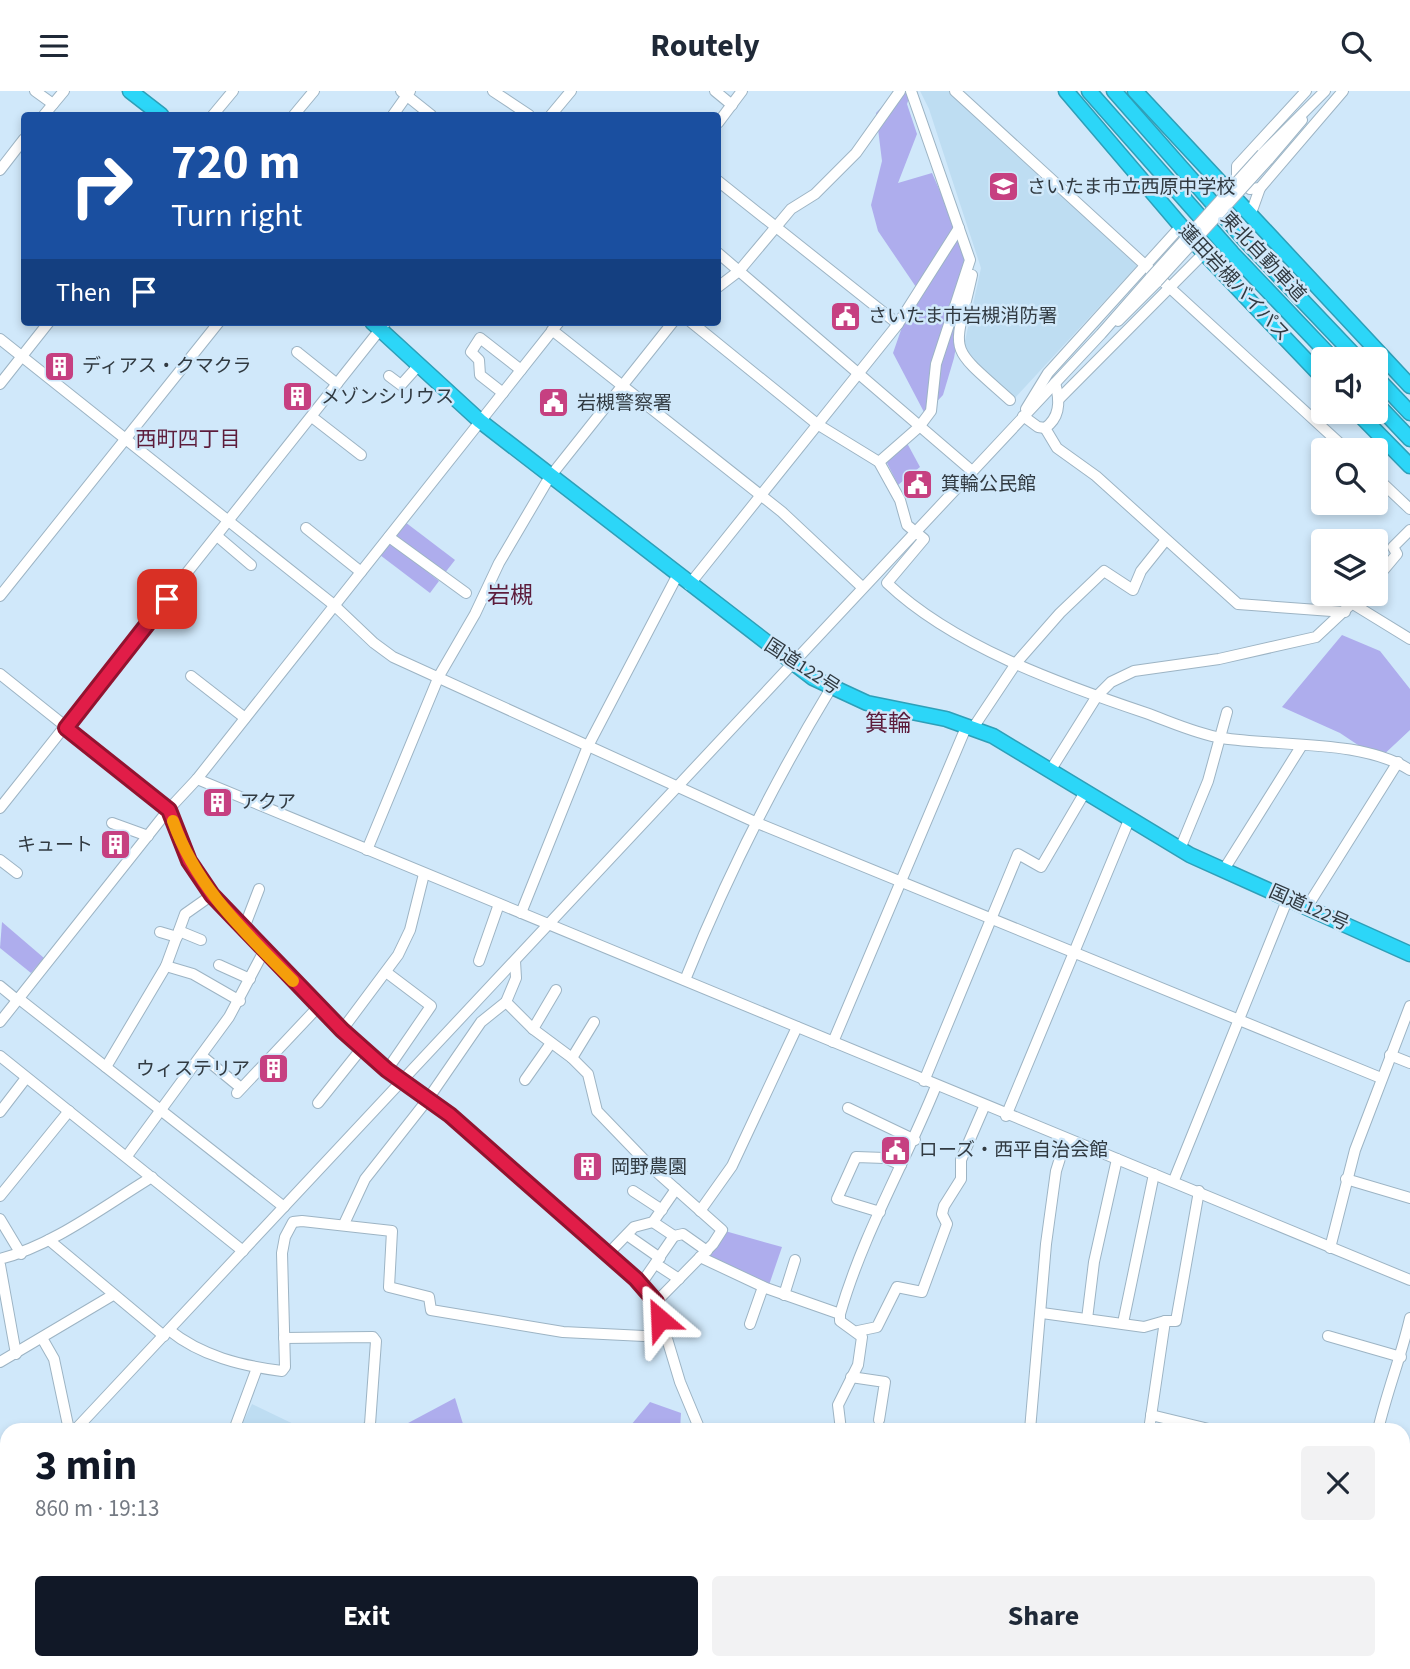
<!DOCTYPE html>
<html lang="en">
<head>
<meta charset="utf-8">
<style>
  body { margin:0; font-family:"Source Sans 3","Noto Sans JP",sans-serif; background:#f2f2f3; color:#1f2937; height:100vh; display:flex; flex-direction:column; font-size:26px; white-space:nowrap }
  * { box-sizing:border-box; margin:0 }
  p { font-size:23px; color:#747a83 }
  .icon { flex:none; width:38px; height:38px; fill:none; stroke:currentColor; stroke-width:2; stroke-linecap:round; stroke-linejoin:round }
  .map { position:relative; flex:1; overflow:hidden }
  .drawer { position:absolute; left:0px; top:1332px; width:1410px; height:247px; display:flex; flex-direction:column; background:#fff; border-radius:21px 21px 0 0; box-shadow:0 4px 10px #0003 }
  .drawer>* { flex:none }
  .guide { position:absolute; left:21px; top:21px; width:700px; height:214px; border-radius:7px; box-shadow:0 4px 10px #0003; background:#1a4fa0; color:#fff; overflow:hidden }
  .controls { position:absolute; left:1311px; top:256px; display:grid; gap:14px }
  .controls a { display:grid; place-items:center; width:77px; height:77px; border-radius:7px; background:#fff; box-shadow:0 4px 10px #0003; font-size:35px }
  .pin { position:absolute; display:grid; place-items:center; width:60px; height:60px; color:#fff; margin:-30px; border-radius:14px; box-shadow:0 4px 10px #0006 }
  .me { position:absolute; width:77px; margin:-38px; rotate:334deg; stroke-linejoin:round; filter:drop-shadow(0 0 5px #0008) }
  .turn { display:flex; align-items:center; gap:24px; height:147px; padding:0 35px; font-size:32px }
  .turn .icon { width:91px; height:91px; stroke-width:2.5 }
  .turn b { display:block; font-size:49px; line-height:60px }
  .then { display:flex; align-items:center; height:66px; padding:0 35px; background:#0003; gap:14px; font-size:26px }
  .round { display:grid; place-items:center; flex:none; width:74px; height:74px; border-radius:7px; background:#f2f2f3 }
  .head { display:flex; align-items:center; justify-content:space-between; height:119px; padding:0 35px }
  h1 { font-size:42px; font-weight:700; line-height:52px; color:#111827 }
  .action { display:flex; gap:14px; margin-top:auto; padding:14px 35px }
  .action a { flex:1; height:80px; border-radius:7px; background:#111827; color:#fff; font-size:28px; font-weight:700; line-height:80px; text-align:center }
  .action a+a { background:#f2f2f3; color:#1f2937 }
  header { display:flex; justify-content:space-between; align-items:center; height:91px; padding:0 35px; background:#fff; font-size:32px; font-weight:700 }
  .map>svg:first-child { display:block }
  .built { fill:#beddf2 }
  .green { fill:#aeaded }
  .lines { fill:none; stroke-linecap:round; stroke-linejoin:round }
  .stream { stroke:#43b1ae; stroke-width:2.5 }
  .minor-casing { stroke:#9db4c4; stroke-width:12 }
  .highway-casing { stroke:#2e9fb8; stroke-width:17 }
  .minor { stroke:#fff; stroke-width:10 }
  .highway { stroke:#2cd6f8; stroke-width:14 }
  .minor-bridge-casing { stroke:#9db4c4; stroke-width:12; stroke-linecap:butt }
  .minor-bridge { stroke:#fff; stroke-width:10 }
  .route-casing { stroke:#92132f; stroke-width:18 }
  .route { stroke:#e11d48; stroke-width:12 }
  .slow { stroke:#f59e0b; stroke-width:12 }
  .labels { text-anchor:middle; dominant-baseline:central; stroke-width:5; stroke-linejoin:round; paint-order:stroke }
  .poi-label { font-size:19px; fill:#313a41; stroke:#d0e8fa; text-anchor:start }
  .street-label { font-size:19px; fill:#313a41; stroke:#d0e8fa }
  .neighbourhood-label { font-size:21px; fill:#5c1c3b; stroke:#d0e8fa }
  .quarter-label { font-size:23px; fill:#5c1c3b; stroke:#d0e8fa }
</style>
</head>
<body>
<header><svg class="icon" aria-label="menu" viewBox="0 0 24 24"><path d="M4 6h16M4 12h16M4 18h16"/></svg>Routely<svg class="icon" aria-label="search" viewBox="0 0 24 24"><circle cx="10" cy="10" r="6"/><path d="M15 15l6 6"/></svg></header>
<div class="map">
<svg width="1410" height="1578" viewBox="0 0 1410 1578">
  <rect width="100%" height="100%" fill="#d0e8fa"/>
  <g class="built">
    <polygon points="920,0 951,0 1137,175 1014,308 963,259 981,177 929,18"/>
    <polygon points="252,1313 306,1339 239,1339"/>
    <polygon points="180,1572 359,1572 355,1578 184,1578"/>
  </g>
  <g class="green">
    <polygon points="911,1 907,13 917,43 898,92 932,82 947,116 969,180 954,267 943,304 925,323 893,262 916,196 878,140 871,114 882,70 876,22 894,3"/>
    <polygon points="907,352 920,376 898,394 886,370"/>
    <polygon points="405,431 455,469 444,483 394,445"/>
    <polygon points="390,451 439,490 430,502 380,464"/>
    <polygon points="1342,544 1380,560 1410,598 1410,639 1379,668 1340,642 1282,616"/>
    <polygon points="2,831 44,867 31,882 0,857"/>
    <polygon points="725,1140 782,1156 769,1194 709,1167 708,1163"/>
    <polygon points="455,1307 463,1333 531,1339 395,1339"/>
    <polygon points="650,1311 681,1322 680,1339 627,1339"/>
  </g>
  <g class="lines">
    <g class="stream">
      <polyline points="1107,1572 1110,1578"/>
      <polyline points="360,1578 363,1572"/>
    </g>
    <defs>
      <g id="minor">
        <polyline points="35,0 53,13"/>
        <polyline points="401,0 431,24"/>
        <polyline points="493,0 529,24"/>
        <polyline points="715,0 732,14"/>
        <polyline points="955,0 1347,359"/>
        <polyline points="1306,0 1237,75 1237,86 1250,98 1260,97 1343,0"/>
        <polyline points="44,24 64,0"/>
        <polyline points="213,24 233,0"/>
        <polyline points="294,24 314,0"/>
        <polyline points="393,24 410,0"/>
        <polyline points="551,24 571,0"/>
        <polyline points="718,32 742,0"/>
        <polyline points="1262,63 1325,0"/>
        <polyline points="1268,69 1302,29"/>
        <polyline points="0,79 24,48"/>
        <polyline points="718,90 898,233"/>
        <polyline points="1250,125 1260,97"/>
        <polyline points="718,162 972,380"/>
        <path d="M 972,184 C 954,266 945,251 1010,309"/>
        <polyline points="718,196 739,180 791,118 815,103 856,62 900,0"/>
        <polyline points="1118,230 1157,191"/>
        <path d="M 691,231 L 817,333 L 879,371 L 900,409 L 907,434 L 924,448 L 887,492 C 953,555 1060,593 1146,622 C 1171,631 1197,643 1222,647 C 1280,656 1361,648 1410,679"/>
        <polyline points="552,239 782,421 862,496"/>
        <polyline points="0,248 334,514 374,552 393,566 755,731 1381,987"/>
        <polyline points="297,261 337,293"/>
        <polyline points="389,285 401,294 418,275"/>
        <polyline points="0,293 49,231"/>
        <polyline points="503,302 480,284 479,269 471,261 480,247 521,279"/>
        <polyline points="1059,308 1204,162"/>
        <polyline points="1026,318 1048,282 1181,135"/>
        <polyline points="1023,325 1038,336 1045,337"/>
        <polyline points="312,326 361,364"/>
        <polyline points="1045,337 1057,357 1096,385 1238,513 1345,521"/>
        <path d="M 1045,337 C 1061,326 1060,308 1055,292"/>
        <polyline points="879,371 919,336 931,320 936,273 970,169 911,0"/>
        <polyline points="1376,386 1410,418"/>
        <polyline points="306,437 361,481"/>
        <polyline points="217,445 251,474"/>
        <polyline points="389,446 466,502"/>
        <polyline points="1376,488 1397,463 1393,456 1410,439"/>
        <polyline points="689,494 898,233 959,137"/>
        <polyline points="0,505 219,231"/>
        <polyline points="1353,513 1410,548"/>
        <polyline points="0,583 169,718 189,770 212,804 342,939 387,979 450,1024 636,1188 656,1211 680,1291 700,1339"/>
        <polyline points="191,585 245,627"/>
        <polyline points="973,637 1017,571 1060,522 1104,480 1133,499 1141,480 1165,450"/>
        <polyline points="1050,680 1097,605 1111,591 1134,580 1219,568 1316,546 1363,502"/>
        <polyline points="197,688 1410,1189"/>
        <polyline points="0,717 386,231"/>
        <polyline points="112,732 148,745"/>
        <polyline points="1180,758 1208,690 1227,621"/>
        <polyline points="367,759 439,585 475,523 499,472 549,387 673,231"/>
        <polyline points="0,769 17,782"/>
        <polyline points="1223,780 1302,654"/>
        <polyline points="1307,816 1398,671"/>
        <polyline points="521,822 588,655 677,485"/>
        <polyline points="244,837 259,798"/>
        <polyline points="179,840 201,849"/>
        <polyline points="160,841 177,846"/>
        <polyline points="479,870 499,813"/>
        <polyline points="219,874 250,888"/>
        <polyline points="166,875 193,883 240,910"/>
        <polyline points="386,881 431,915 387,979"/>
        <path d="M 685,889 C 726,787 774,691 831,597"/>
        <polyline points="0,895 17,909"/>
        <polyline points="18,907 284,1116"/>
        <polyline points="506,911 533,938 572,967 588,983 597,1020 651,1076 722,1139 713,1153 656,1211"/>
        <polyline points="0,931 169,718 197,688 559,231"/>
        <polyline points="533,938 556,899"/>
        <polyline points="342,939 398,864 410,839 424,783"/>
        <polyline points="833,951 967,634"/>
        <polyline points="1390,964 1410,972"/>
        <polyline points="0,965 243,1160"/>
        <polyline points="202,965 241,997"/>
        <polyline points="572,967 594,931"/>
        <polyline points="106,976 166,875 185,823 212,804"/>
        <polyline points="525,989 551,952"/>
        <polyline points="924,990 1018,763 1041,776 1085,701"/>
        <polyline points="237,1002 319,915"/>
        <polyline points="318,1012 362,957"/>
        <polyline points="848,1017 915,1049"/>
        <polyline points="0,1021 26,987"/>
        <polyline points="1006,1025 1129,729"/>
        <polyline points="127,1065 229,926 264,860"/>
        <polyline points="1346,1088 1410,1107"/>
        <polyline points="1174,1089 1288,807"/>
        <polyline points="633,1100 662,1119"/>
        <polyline points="0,1105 69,1020"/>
        <polyline points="700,1120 732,1075 797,936"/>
        <polyline points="880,1121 837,1108 856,1066 885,1067 901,1074"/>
        <polyline points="0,1128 21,1163"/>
        <polyline points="653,1131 674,1145 683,1143 707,1160"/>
        <polyline points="344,1133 365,1088 428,1008 481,931 506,911 516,887 515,870"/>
        <polyline points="627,1144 660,1167"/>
        <polyline points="49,1149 164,1245"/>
        <polyline points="1330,1157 1355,1059 1410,915"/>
        <polyline points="607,1164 634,1136 653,1131 676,1098"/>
        <polyline points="700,1166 766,1197 840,1223"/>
        <path d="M 0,1168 C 54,1154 104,1115 152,1086"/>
        <polyline points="656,1173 679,1188"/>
        <polyline points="0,1174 16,1263"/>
        <polyline points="641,1193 674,1145"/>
        <polyline points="784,1204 795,1169"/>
        <polyline points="1042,1222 1144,1236 1165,1230 1176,1230 1199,1100"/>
        <polyline points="1087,1228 1094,1171 1117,1068"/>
        <polyline points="1123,1232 1154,1083"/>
        <polyline points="750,1233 763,1196"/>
        <path d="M 169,1239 C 201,1265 242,1275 282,1280 L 285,1276 L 282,1162 L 285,1146 L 293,1131 L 302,1130 L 392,1140 L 389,1196 L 429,1206 L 431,1219 L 563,1241 L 664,1246"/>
        <polyline points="858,1240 877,1236 897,1196 922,1201 947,1133 942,1123 944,1115 961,1088 961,1069 984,1016"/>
        <polyline points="1328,1245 1401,1266"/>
        <polyline points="42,1247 54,1268 69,1339"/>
        <polyline points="284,1247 373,1246 376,1250 370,1333 366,1339"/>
        <polyline points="0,1271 113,1204"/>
        <polyline points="851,1286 885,1291 879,1329"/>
        <polyline points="1151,1324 1213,1339"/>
        <polyline points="75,1339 1101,243 1151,186"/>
        <polyline points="234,1339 257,1277"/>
        <path d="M 841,1339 L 838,1314 L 858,1274 L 862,1246 L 840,1230 L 840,1223 C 863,1143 905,1072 936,995"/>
        <polyline points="1030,1339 1046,1153 1056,1080 1066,1048"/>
        <polyline points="1149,1339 1165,1230"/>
        <path d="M 1378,1339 C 1387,1300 1401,1266 1410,1227"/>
        <polyline points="1408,1392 1410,1380"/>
        <polyline points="0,1420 7,1412"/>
        <polyline points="0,1482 7,1479"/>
        <polyline points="73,1572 75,1578"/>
        <polyline points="438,1572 449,1578"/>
        <polyline points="810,1572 811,1578"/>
        <polyline points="1007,1572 1008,1578"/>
        <polyline points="1239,1572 1267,1578"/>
        <polyline points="522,1578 528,1572"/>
        <polyline points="706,1578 707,1572"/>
        <polyline points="1051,1578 1065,1572"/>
      </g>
      <g id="highway">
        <polyline points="130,0 161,24"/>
        <polyline points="1066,0 1204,162 1323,287"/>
        <polyline points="1089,0 1232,162 1333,268"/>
        <polyline points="1114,0 1244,148 1358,268"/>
        <polyline points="1135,0 1410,295"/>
        <polyline points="372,231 480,330 813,587 867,612 946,628 993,645 1190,764 1410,863"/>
        <polyline points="1376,286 1410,322"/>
        <polyline points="1376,312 1410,348"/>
        <polyline points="1356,320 1410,375"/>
      </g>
    </defs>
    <use href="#minor" class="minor-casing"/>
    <use href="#highway" class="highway-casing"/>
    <use href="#minor" class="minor"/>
    <use href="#highway" class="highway"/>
    <defs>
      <g id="minor-bridge">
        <polyline points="1151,186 1262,63"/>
        <polyline points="1157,191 1268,69"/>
      </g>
    </defs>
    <use href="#minor-bridge" class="minor-bridge-casing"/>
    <use href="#minor-bridge" class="minor-bridge"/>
  </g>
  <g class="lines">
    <defs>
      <polyline id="route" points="167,508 66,637 169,719 189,770 212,804 342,939 387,979 450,1024 636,1188 656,1211 660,1228"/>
    </defs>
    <use href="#route" class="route-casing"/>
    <use href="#route" class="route"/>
    <path class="slow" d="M 173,730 C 197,798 244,840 293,890"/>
  </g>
  <defs>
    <symbol id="school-square" viewBox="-11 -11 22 22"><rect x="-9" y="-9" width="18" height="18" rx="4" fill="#c64081" stroke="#d0e8fa"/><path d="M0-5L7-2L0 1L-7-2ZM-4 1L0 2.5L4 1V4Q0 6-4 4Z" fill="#fff"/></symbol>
    <symbol id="civic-square" viewBox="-11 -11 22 22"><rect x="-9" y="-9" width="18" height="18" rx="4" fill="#c64081" stroke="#d0e8fa"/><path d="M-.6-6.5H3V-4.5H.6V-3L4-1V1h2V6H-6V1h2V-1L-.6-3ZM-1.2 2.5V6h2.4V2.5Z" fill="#fff"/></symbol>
    <symbol id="building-square" viewBox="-11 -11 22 22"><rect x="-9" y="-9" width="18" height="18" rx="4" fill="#c64081" stroke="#d0e8fa"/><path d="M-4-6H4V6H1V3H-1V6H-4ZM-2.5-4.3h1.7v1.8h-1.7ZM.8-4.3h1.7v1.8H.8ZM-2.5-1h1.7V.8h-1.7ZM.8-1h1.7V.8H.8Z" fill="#fff"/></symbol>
  </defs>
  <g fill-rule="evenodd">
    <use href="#school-square" x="986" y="78" width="35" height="35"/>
    <use href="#civic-square" x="828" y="208" width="35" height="35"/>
    <use href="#building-square" x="42" y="258" width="35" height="35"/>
    <use href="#building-square" x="280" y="288" width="35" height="35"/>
    <use href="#civic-square" x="536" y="294" width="35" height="35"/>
    <use href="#civic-square" x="900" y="376" width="35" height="35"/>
    <use href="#building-square" x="200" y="694" width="35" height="35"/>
    <use href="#building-square" x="98" y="736" width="35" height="35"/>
    <use href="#building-square" x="256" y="960" width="35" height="35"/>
    <use href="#civic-square" x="878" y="1042" width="35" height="35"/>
    <use href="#building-square" x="570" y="1058" width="35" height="35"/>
  </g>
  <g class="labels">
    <g class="poi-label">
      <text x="1027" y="96">さいたま市立西原中学校</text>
      <text x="868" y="225">さいたま市岩槻消防署</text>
      <text x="82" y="275">ディアス・クマクラ</text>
      <text x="321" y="306">メゾンシリウス</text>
      <text x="577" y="312">岩槻警察署</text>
      <text x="941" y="393">箕輪公民館</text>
      <text x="240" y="711">アクア</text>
      <text x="93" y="754" text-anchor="end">キュート</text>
      <text x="250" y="978" text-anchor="end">ウィステリア</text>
      <text x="919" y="1059">ローズ・西平自治会館</text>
      <text x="611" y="1076">岡野農園</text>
    </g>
    <g class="street-label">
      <text transform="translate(1263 166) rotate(47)">東北自動車道</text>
      <text transform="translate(1234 192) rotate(47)">蓮田岩槻バイパス</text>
      <text transform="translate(802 576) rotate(33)">国道122号</text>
      <text transform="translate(1309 817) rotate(24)">国道122号</text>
    </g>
    <g class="neighbourhood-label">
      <text x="188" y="348">西町四丁目</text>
    </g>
    <g class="quarter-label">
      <text x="510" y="504">岩槻</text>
      <text x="888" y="632">箕輪</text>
    </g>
  </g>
</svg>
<div class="controls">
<a><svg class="icon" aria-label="sound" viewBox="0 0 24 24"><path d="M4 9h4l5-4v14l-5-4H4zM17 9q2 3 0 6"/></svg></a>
<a><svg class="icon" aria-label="search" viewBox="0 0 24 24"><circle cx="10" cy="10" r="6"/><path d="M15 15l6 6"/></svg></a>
<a><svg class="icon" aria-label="layers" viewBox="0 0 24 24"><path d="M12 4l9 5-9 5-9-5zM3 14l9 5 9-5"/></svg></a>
</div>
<div class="pin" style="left:167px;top:508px;background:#d93025"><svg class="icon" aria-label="arrive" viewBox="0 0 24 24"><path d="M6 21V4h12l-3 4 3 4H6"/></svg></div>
<svg class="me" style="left:660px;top:1228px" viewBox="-20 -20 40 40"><path d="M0-17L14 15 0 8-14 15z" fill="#e11d48" stroke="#fff" stroke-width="4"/></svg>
<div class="guide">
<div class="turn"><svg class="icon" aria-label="right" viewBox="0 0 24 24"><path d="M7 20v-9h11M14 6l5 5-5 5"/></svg><div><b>720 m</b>Turn right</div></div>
<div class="then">Then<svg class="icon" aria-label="arrive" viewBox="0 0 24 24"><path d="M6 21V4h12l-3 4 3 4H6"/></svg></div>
</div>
<section class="drawer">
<div class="head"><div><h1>3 min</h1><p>860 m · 19:13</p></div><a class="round"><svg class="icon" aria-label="close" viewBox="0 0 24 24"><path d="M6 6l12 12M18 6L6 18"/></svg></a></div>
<div class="action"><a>Exit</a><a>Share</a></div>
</section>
</div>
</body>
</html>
